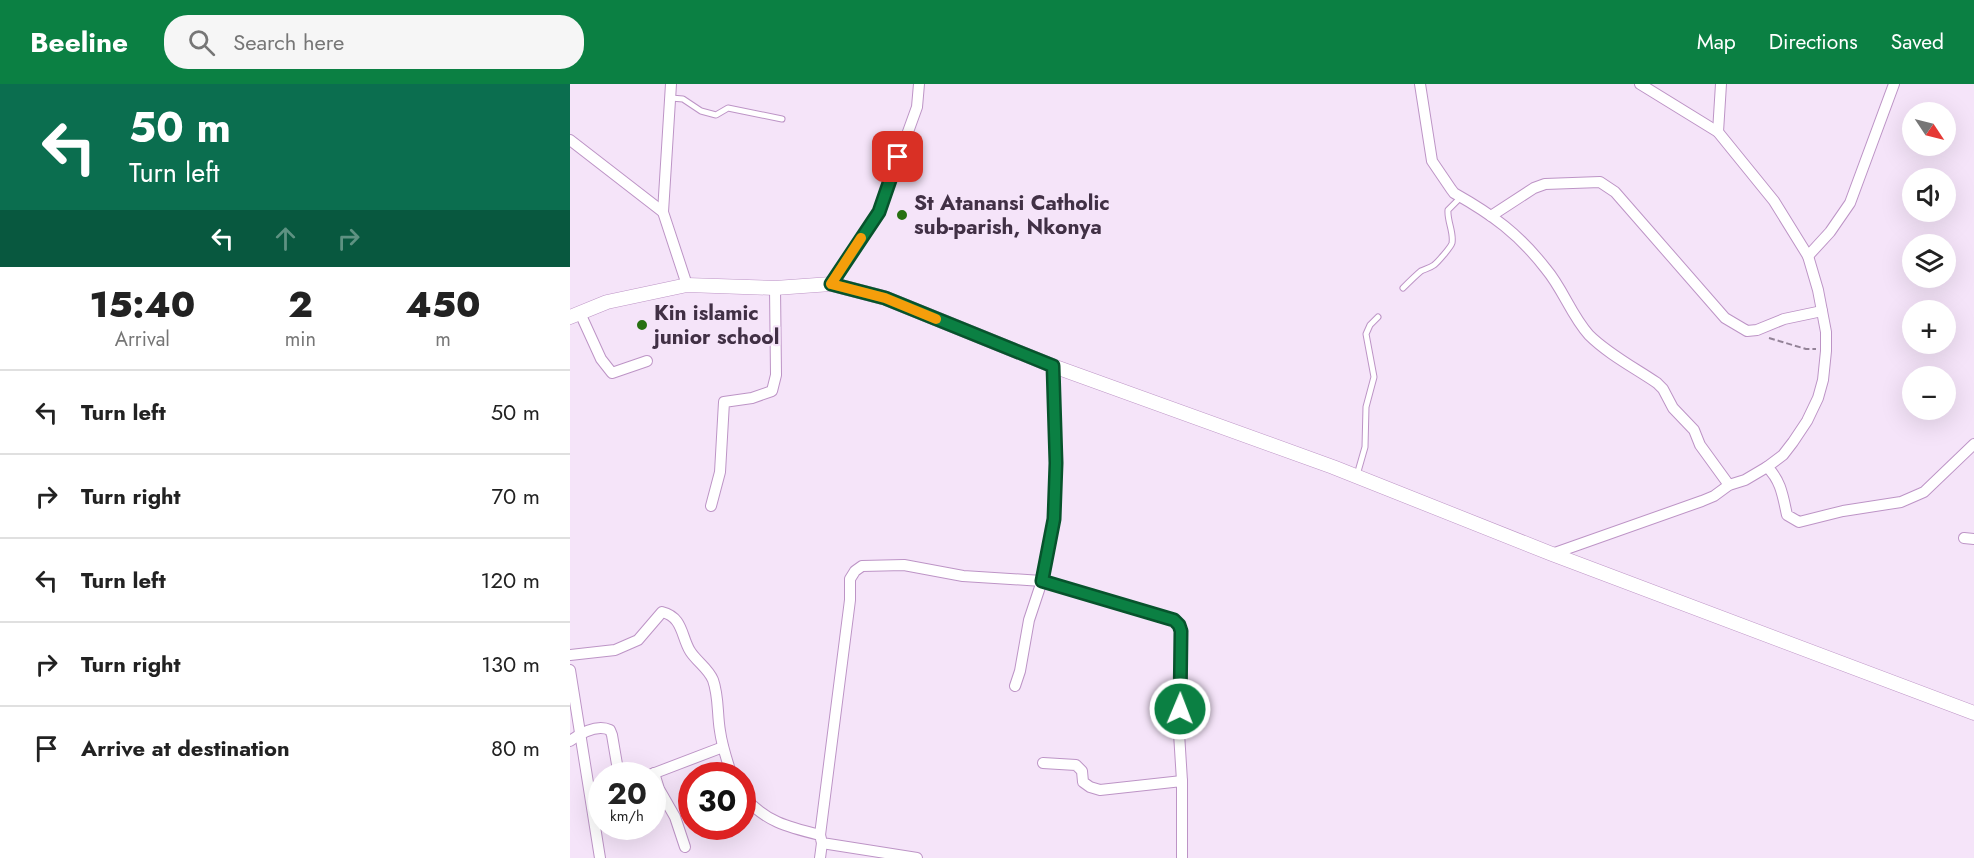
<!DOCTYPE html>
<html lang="en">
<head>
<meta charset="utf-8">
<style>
  body { margin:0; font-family:Jost,sans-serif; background:#f6f6f6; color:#222; height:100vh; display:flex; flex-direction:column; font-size:22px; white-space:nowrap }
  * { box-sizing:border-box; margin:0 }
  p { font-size:20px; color:#767676 }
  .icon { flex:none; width:33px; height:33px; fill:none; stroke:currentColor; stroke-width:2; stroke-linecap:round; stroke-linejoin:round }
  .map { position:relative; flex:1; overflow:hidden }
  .details { display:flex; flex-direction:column; background:#fff; width:570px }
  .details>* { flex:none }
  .top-card { background:#0b6e4f; color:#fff; overflow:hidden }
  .needle { width:39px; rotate:125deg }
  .tools { position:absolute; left:1332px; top:18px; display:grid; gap:12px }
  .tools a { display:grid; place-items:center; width:54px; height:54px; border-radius:50%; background:#fff; box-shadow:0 6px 24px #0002; font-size:30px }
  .speed { position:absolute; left:18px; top:678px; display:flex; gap:12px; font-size:30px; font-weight:700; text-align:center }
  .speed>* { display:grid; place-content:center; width:78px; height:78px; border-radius:50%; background:#fff; box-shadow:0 6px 24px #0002; line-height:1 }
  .speed small { font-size:15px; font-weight:400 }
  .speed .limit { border:9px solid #d22; background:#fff; color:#111 }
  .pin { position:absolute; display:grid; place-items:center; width:51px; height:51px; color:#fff; margin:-26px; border-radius:12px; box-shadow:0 3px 9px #0006 }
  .me { position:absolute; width:66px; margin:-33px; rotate:1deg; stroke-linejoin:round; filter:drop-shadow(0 0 4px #0008) }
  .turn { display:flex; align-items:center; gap:21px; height:126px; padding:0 30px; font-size:27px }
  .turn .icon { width:78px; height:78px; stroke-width:2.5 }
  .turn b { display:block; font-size:42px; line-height:51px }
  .lanes { display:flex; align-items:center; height:57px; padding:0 30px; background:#0003; justify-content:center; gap:30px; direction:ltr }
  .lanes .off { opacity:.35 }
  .eta { display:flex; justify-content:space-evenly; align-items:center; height:102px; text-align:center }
  .eta b { font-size:36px; font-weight:800; line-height:42px }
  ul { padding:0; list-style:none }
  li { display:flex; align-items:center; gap:18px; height:84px; padding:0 30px; border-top:2px solid #e0e0e0 }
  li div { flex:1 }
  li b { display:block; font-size:22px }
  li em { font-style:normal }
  header { display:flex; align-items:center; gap:36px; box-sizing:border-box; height:84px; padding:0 30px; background:#0b8043; color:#fff }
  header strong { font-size:28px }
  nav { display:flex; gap:33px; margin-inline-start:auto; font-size:21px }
  .search { width:420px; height:54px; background:#f6f6f6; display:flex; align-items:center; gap:15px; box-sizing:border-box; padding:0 21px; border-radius:24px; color:#767676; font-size:22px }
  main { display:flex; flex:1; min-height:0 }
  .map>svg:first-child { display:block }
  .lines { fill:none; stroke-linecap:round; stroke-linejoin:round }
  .service-casing { stroke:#bd94c6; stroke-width:7 }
  .minor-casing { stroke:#bd94c6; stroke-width:12 }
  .tertiary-casing { stroke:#bd94c6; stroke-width:15 }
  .path { stroke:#938297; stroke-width:2; stroke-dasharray:6 3; stroke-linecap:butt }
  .service { stroke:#fff; stroke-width:5 }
  .minor { stroke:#fff; stroke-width:10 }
  .tertiary { stroke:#fff; stroke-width:14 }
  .route-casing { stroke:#07532c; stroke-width:15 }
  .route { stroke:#0b8043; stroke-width:10 }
  .slow { stroke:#f59e0b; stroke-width:10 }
  .poi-dot { fill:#277012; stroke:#f5e4f9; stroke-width:2 }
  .labels { text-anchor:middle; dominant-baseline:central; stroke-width:4.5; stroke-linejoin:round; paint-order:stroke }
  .poi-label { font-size:21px; font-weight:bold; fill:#413045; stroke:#f5e4f9; text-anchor:start }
</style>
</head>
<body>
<header>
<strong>Beeline</strong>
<div class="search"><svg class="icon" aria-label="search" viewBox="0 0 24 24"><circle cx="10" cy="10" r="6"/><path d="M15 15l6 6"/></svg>Search here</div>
<nav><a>Map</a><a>Directions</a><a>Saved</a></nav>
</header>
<main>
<section class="details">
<div class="top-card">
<div class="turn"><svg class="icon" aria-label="left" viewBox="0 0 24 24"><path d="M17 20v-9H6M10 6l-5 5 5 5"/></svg><div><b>50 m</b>Turn left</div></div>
<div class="lanes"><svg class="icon" aria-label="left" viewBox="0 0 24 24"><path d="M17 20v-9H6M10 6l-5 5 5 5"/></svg><svg class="icon off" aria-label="ahead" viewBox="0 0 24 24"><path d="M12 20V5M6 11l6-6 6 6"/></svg><svg class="icon off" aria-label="right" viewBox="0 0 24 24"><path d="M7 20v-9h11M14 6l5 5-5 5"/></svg></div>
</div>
<div class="eta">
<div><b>15:40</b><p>Arrival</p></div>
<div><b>2</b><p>min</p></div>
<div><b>450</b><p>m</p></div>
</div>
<ul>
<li><svg class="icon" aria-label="left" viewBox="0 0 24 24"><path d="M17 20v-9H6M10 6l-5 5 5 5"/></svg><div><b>Turn left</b></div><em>50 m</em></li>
<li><svg class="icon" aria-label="right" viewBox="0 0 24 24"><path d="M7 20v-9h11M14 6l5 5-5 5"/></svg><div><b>Turn right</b></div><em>70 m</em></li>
<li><svg class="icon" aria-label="left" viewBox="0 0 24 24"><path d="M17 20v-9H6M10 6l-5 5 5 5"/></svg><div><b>Turn left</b></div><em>120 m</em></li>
<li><svg class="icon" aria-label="right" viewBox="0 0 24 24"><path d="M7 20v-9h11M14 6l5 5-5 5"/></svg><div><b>Turn right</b></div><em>130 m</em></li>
<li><svg class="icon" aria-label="arrive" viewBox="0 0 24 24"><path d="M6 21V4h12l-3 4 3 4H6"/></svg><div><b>Arrive at destination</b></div><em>80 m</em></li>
</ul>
</section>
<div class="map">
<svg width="1404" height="774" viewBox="0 0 1404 774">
  <rect width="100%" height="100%" fill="#f5e4f9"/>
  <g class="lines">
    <defs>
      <g id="service">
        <polyline points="101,14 113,15 131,27 146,31 158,24 212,35"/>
        <path d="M 833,204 C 839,198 845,192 851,187 C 855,185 860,184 864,181 C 867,179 881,163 882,159 C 884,148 877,137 878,126 L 891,113"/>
        <polyline points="787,391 795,363 796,323 804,293 796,250 800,241 808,233"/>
      </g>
      <g id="minor">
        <polyline points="101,0 93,128 117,201"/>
        <path d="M 850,0 L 862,77 L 881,105 L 884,109 C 923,131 949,150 976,185 C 993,205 1001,231 1019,251 C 1038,270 1065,284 1087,299 L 1093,305 L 1103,324 L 1124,346 L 1130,361 L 1159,401"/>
        <polyline points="1148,48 1151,0"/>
        <polyline points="0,56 93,128"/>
        <polyline points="921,132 964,104 975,100 1030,98 1045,108 1155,234 1177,247 1187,246 1214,235 1252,227"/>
        <polyline points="1238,172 1260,148 1280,119 1324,0"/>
        <polyline points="261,200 309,128 347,23 349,0"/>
        <polyline points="10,229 31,275 42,289 77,277"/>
        <path d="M 1197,383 C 1211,396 1213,413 1217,431 L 1229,438 L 1273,427 L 1331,418 L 1354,408 L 1404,360"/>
        <polyline points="141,422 150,388 154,318 182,314 202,307 206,291 205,204"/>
        <polyline points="1394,454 1404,455"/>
        <polyline points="982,470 1132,417 1144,412 1159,401 1175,396 1197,383 1213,371 1223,358 1237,337 1248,314 1253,296 1256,267 1256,248 1248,206 1238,172 1204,117 1148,48 1070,0"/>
        <path d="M 0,571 L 45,566 L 68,556 L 92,528 C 113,533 111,552 120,567 C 127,578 138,584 143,596 C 149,613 147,630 150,647 C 152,662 157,677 162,692"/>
        <polyline points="0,586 30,774"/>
        <polyline points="445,602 450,587 459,536 472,497 484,435 486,379 483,282"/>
        <path d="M 0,657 C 11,649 27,640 40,646 L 42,651 L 49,692"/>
        <polyline points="473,679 506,681 512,687 513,698 520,703 530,706 612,697 612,774"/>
        <polyline points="84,689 89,705 105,733 115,763"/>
        <polyline points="77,692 153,663"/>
        <path d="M 172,711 C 196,738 217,743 250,751 L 252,759 L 347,774"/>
        <polyline points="250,751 280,516 280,495 285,487 292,482 334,481 393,492 472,497 604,536 609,541 611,547 609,649 612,697"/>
        <polyline points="250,774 252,759"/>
      </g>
      <polyline id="tertiary" points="0,233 37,218 117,201 205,204 261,200 315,214 483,282 763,383 982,470 1404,629"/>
    </defs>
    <use href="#service" class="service-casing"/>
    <use href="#minor" class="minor-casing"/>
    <use href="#tertiary" class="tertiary-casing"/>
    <polyline class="path" points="1199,254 1236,265 1246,265"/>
    <use href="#service" class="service"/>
    <use href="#minor" class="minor"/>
    <use href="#tertiary" class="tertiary"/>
  </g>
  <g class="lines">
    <defs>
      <polyline id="route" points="328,73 309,128 261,200 315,214 483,282 486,379 484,435 472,497 604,536 609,541 611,547 610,625"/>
    </defs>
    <use href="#route" class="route-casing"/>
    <use href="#route" class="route"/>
    <polyline class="slow" points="291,154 261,200 315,214 366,235"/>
  </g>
  <g class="poi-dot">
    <circle cx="332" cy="131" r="6"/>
    <circle cx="72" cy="241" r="6"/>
  </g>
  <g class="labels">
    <g class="poi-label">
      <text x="344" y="119">St Atanansi Catholic<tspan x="344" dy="24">sub-parish, Nkonya</tspan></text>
      <text x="84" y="229">Kin islamic<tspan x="84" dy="24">junior school</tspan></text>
    </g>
  </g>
</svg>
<div class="tools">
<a><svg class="needle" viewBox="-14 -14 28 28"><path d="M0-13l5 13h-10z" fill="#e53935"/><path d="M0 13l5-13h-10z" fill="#767676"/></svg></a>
<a><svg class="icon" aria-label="sound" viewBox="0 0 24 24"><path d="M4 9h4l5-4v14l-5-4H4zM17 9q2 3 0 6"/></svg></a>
<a><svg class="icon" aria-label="layers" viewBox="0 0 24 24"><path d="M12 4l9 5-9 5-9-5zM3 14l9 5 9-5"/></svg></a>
<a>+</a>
<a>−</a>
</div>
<div class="speed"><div>20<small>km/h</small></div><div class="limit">30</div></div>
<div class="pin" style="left:328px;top:73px;background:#d93025"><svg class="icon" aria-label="arrive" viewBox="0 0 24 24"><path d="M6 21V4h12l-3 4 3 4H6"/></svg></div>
<svg class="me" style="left:610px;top:625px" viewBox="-20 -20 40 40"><circle r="17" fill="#0b8043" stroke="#fff" stroke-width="3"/><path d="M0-11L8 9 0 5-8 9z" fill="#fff"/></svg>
</div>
</main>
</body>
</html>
